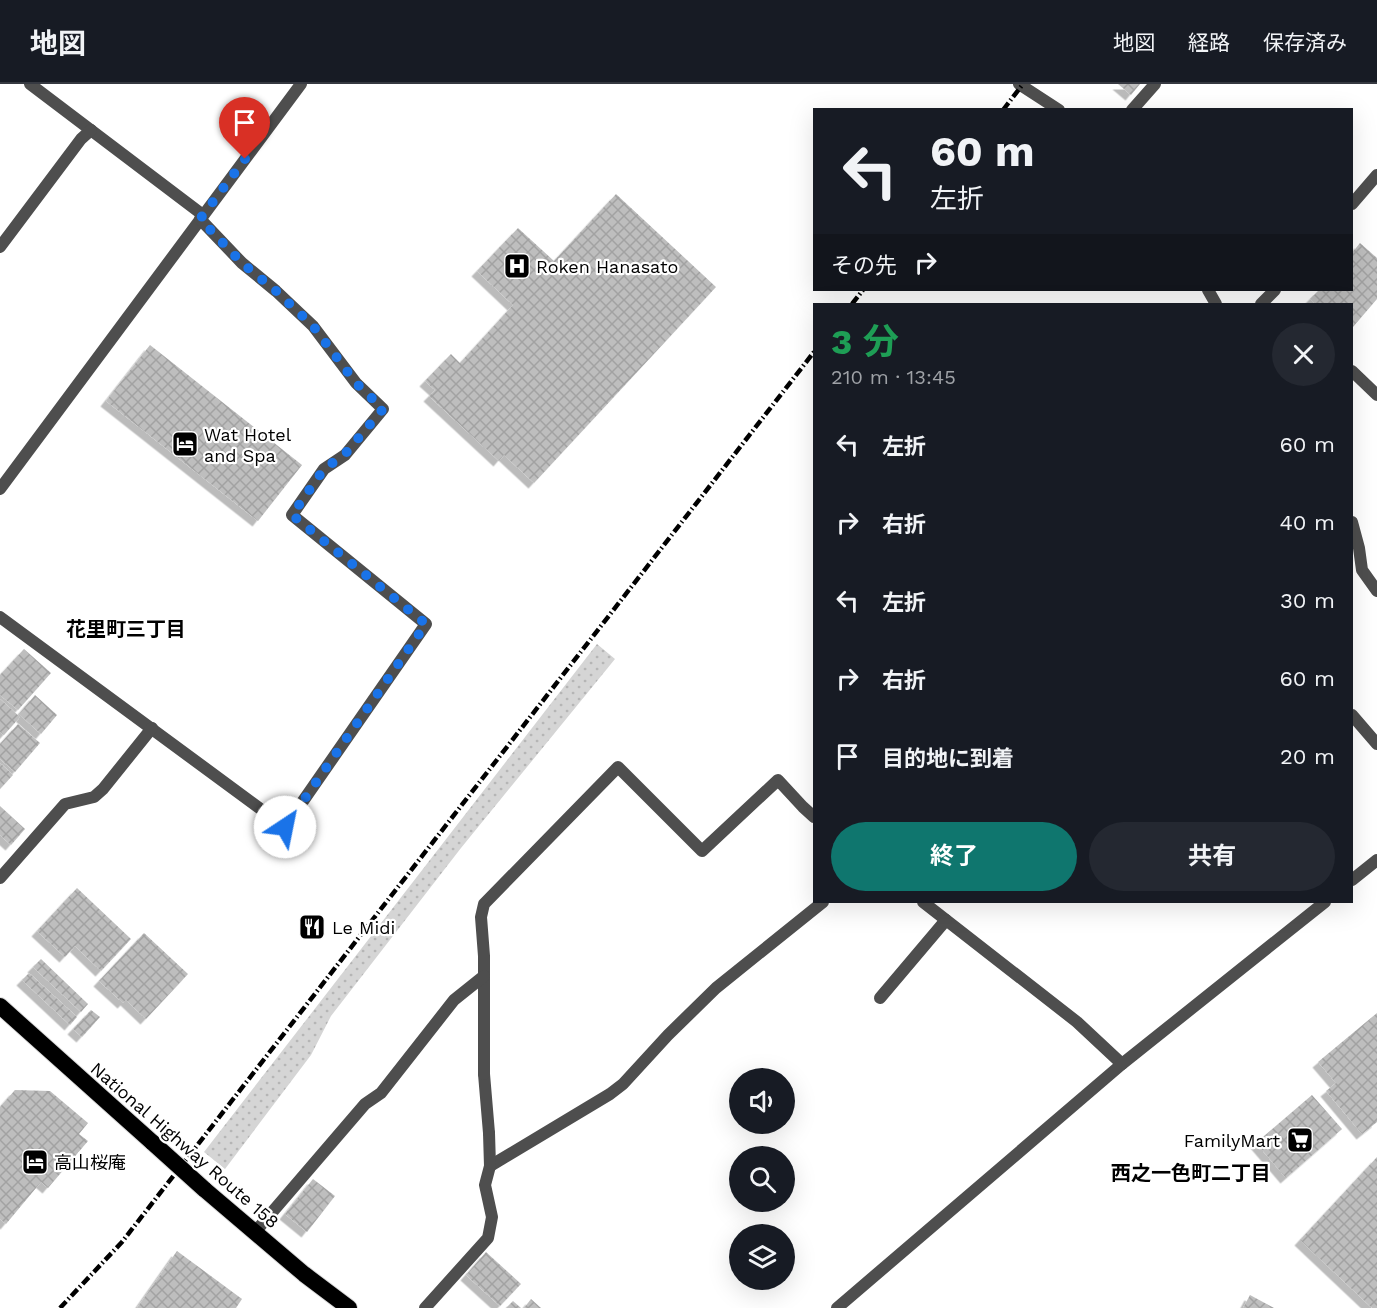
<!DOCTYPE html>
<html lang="ja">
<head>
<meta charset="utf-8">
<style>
  body { margin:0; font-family:"Work Sans","Noto Sans JP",sans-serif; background:#242831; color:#f1f3f6; height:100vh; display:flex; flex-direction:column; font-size:22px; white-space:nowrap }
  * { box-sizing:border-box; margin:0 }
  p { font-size:20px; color:#9ea1a6 }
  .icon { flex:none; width:33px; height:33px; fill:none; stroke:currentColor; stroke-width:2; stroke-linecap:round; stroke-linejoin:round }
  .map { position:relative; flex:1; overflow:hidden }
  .panel { position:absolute; left:813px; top:219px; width:540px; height:600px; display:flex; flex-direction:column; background:#171b24; border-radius:0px; box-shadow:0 6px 24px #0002 }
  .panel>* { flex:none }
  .guide { position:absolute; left:813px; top:24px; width:540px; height:183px; border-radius:0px; box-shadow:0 6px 24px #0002; background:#171b24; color:#f1f3f6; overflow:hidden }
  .fabs { position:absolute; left:729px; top:984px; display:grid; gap:12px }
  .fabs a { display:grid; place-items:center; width:66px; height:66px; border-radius:50%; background:#171b24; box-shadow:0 6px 24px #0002; font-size:30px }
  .pin { position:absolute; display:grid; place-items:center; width:51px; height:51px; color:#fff; margin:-62px -26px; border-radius:50% 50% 50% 0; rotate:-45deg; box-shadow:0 0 6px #0007 }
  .pin .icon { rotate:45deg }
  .me { position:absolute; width:66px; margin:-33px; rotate:34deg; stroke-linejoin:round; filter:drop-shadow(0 0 4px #0008) }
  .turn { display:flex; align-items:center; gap:21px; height:126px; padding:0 18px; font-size:27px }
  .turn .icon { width:78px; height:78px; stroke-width:2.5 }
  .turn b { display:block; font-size:42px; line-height:51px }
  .then { display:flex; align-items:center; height:57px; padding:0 18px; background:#0003; gap:12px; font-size:22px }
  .round { display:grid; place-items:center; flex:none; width:63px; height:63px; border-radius:32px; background:#242831 }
  .head { display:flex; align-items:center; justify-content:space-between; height:102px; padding:0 18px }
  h1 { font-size:36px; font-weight:700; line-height:45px; color:#1e9e55 }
  .action { display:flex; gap:12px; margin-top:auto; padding:12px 18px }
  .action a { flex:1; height:69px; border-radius:36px; background:#0f766e; color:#fff; font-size:24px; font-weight:700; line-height:69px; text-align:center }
  .action a+a { background:#242831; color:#f1f3f6 }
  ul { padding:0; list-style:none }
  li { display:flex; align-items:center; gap:18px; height:78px; padding:0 18px }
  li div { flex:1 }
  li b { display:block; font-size:22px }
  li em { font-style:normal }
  header { display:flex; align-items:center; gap:36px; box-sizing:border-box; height:84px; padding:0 30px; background:#171b24; border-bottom:2px solid #363941 }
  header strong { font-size:28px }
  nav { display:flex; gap:33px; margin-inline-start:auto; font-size:21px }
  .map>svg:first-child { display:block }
  .grass { fill:url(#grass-dots) }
  .building { fill:url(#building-cross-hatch); filter:url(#shadow) }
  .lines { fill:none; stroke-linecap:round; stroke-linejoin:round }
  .trunk-casing { stroke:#dbdbdb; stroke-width:18 }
  .service { stroke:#4e4e4e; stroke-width:12 }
  .minor { stroke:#4e4e4e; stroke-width:12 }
  .tertiary { stroke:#4e4e4e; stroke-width:12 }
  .trunk { stroke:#000; stroke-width:16 }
  .rail { stroke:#000; stroke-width:4.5; stroke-dasharray:9 3 1.5 3; stroke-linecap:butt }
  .trunk-bridge-casing { stroke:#dbdbdb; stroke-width:18; stroke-linecap:butt }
  .trunk-bridge { stroke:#000; stroke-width:16 }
  .route { stroke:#1a73e8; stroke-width:10; stroke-dasharray:0 18 }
  .labels { text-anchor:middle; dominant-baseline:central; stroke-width:4.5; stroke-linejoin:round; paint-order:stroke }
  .poi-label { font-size:18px; fill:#000; stroke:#fff; text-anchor:start }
  .street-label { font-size:18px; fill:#000; stroke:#fff }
  .neighbourhood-label { font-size:20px; font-weight:bold; fill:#000; stroke:#fff }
</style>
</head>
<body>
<header>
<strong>地図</strong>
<nav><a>地図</a><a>経路</a><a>保存済み</a></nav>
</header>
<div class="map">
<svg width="1377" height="1224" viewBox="0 0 1377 1224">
  <defs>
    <pattern id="grass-dots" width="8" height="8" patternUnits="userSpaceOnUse" patternTransform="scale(1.5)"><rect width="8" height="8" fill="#d5d5d5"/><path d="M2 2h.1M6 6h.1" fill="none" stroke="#b5b5b5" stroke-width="1.8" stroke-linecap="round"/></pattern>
    <pattern id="building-cross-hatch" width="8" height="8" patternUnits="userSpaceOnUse" patternTransform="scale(1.5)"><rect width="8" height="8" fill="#bebebe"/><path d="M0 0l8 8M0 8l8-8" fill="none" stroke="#a2a2a2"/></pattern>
    <filter id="shadow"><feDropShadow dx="-5.5" dy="5.5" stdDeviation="0" flood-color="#0004"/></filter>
  </defs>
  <rect width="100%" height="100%" fill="#fff"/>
  <polygon class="grass" points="597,560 615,575 461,764 331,932 311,971 225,1085 204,1068"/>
  <g class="building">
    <polygon points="1118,0 1140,0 1131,11"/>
    <polygon points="616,110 716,203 534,399 504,371 499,377 429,312 435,306 425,297 451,270 460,279 513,221 477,187 518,144 554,177"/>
    <polygon points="1360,159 1377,174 1377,215 1352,244 1352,220 1315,220 1310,215 1319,206 1352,206 1352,169"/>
    <polygon points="150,261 302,381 258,437 106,317"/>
    <polygon points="24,565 51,589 18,626 0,611 0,591"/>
    <polygon points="35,611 57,631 41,650 19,630"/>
    <polygon points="0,615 20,633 4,651 0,648"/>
    <polygon points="18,640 40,659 15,688 0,675 0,660"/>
    <polygon points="0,679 13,691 0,705"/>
    <polygon points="0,722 25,745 11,761 0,751"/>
    <polygon points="77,804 131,855 101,887 75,862 65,873 37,847"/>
    <polygon points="144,849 188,890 146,935 126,916 123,919 99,897"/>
    <polygon points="41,875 88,920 81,928 33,883"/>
    <polygon points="29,889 77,933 70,941 22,896"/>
    <polygon points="91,926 100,933 82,953 73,945"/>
    <polygon points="1377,929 1377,1038 1362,1050 1326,1007 1336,999 1318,978"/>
    <polygon points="15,1006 50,1007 88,1039 79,1050 88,1057 48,1104 41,1098 6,1140 0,1135 0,1023"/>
    <polygon points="1312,1011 1342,1045 1286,1094 1256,1059"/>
    <polygon points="1377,1073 1377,1224 1372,1224 1300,1156"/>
    <polygon points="313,1095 335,1112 307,1148 285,1130"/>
    <polygon points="177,1167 242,1215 236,1224 137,1224"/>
    <polygon points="486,1168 521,1200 500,1222 466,1191"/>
    <polygon points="1250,1211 1274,1224 1243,1224"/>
    <polygon points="531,1215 541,1224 524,1224"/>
    <polygon points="513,1217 521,1224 506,1224"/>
  </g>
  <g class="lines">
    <defs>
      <g id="trunk">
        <polyline points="0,922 153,1059"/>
        <polyline points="204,1105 304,1190 349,1224"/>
      </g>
    </defs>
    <use href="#trunk" class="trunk-casing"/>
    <g class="service">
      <polyline points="1019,0 1059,26"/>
      <polyline points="1208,206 1216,220"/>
      <polyline points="1352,438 1359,464 1362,486 1377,507"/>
      <polyline points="484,990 489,1049"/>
    </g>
    <g class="minor">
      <polyline points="30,0 203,131"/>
      <polyline points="1132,26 1155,0"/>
      <polyline points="1352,120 1377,91"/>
      <polyline points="0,163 81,55 91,46"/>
      <polyline points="1261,220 1275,206"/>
      <polyline points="1352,287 1377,311"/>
      <polyline points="0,405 301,0"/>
      <polyline points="0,533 285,743 426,540 292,431 324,385 345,371 383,325 356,299 313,242 276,207 242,179 200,135"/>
      <polyline points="1352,631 1377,660"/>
      <polyline points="0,794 65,720 94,713 103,705 152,644"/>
      <polyline points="923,818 1077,938 1122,980"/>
      <polyline points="880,914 946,836"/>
      <polyline points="484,990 484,872 481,833 484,820 618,683 702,767 778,696 803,723 814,733"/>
      <polyline points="490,1082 610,1010 623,1000 668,951 716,904 823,818"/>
      <polyline points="255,1148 365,1020 381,1009 454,916 484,892"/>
      <polyline points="425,1224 488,1154 492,1133 485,1101 490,1082 489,1049"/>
    </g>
    <g class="tertiary">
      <polyline points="1352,796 1377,776"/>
      <polyline points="837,1224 1122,980 1325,818"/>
    </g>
    <use href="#trunk" class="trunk"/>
    <g class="rail">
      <polyline points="1003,26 1023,0"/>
      <polyline points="852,220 863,206"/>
      <polyline points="60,1224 122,1158 814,268"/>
    </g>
    <defs>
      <polyline id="trunk-bridge" points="153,1059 204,1105"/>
    </defs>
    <use href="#trunk-bridge" class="trunk-bridge-casing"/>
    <use href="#trunk-bridge" class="trunk-bridge"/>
  </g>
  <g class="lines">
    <polyline class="route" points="245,75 200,135 242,179 276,207 313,242 356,299 383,325 345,370 324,385 292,431 426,540 285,743"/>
  </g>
  <defs>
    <symbol id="hospital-square" viewBox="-11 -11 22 22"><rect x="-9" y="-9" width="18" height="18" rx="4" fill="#000" stroke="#fff"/><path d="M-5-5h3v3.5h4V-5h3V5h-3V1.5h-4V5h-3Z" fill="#fff"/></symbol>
    <symbol id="hotel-square" viewBox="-11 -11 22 22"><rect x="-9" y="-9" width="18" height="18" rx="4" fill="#000" stroke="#fff"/><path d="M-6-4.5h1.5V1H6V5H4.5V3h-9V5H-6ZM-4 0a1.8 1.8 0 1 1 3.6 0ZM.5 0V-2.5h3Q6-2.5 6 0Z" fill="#fff"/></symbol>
    <symbol id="restaurant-square" viewBox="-11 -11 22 22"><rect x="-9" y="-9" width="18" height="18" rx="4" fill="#000" stroke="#fff"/><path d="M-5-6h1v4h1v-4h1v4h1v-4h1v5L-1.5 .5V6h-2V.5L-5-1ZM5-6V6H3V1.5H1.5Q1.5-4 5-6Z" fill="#fff"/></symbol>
    <symbol id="supermarket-square" viewBox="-11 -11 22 22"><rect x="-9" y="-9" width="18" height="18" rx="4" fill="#000" stroke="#fff"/><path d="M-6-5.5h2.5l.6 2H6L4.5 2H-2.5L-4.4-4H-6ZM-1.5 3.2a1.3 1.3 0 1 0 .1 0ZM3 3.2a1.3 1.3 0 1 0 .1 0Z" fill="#fff"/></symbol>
  </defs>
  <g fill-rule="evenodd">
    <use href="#hospital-square" x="502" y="167" width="30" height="30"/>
    <use href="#hotel-square" x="170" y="345" width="30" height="30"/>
    <use href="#restaurant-square" x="297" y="828" width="30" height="30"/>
    <use href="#supermarket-square" x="1285" y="1041" width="30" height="30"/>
    <use href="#hotel-square" x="20" y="1063" width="30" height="30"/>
  </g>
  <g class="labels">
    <g class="poi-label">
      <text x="536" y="182">Roken Hanasato</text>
      <text x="204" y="350">Wat Hotel<tspan x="204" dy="21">and Spa</tspan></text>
      <text x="332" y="843">Le Midi</text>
      <text x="1280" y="1056" text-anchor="end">FamilyMart</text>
      <text x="54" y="1078">高山桜庵</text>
    </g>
    <g class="street-label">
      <text transform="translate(185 1061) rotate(41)">National Highway Route 158</text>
    </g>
    <g class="neighbourhood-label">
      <text x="126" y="545">花里町三丁目</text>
      <text x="1191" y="1089">西之一色町二丁目</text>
    </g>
  </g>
</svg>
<div class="fabs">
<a><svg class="icon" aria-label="sound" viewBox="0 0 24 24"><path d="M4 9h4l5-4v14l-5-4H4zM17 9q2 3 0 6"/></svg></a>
<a><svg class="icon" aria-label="search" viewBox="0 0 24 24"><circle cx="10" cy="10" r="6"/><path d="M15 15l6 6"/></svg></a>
<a><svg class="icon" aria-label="layers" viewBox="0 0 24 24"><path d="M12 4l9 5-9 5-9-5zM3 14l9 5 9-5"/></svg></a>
</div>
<div class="pin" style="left:245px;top:75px;background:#d93025"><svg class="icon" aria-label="arrive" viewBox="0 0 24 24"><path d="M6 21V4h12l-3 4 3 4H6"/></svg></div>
<svg class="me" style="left:285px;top:743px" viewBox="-20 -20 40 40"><circle r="19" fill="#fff"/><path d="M0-13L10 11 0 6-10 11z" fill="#1a73e8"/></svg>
<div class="guide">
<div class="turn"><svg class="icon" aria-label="left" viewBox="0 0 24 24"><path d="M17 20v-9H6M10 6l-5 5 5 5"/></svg><div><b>60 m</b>左折</div></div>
<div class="then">その先<svg class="icon" aria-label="right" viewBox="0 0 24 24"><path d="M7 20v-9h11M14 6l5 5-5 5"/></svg></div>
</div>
<section class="panel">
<div class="head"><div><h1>3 分</h1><p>210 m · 13:45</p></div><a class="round"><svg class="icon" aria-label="close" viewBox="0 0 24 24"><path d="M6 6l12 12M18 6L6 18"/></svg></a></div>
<ul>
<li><svg class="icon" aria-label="left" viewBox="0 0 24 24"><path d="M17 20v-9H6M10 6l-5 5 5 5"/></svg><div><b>左折</b></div><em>60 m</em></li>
<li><svg class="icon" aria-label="right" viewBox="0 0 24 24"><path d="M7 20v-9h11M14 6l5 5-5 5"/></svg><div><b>右折</b></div><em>40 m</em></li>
<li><svg class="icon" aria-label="left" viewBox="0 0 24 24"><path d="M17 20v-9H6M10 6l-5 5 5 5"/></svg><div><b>左折</b></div><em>30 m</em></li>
<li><svg class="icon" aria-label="right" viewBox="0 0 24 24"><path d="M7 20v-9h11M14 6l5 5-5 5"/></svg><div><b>右折</b></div><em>60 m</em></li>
<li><svg class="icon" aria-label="arrive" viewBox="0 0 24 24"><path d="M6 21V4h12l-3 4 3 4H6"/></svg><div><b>目的地に到着</b></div><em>20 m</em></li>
</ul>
<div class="action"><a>終了</a><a>共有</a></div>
</section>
</div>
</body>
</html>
